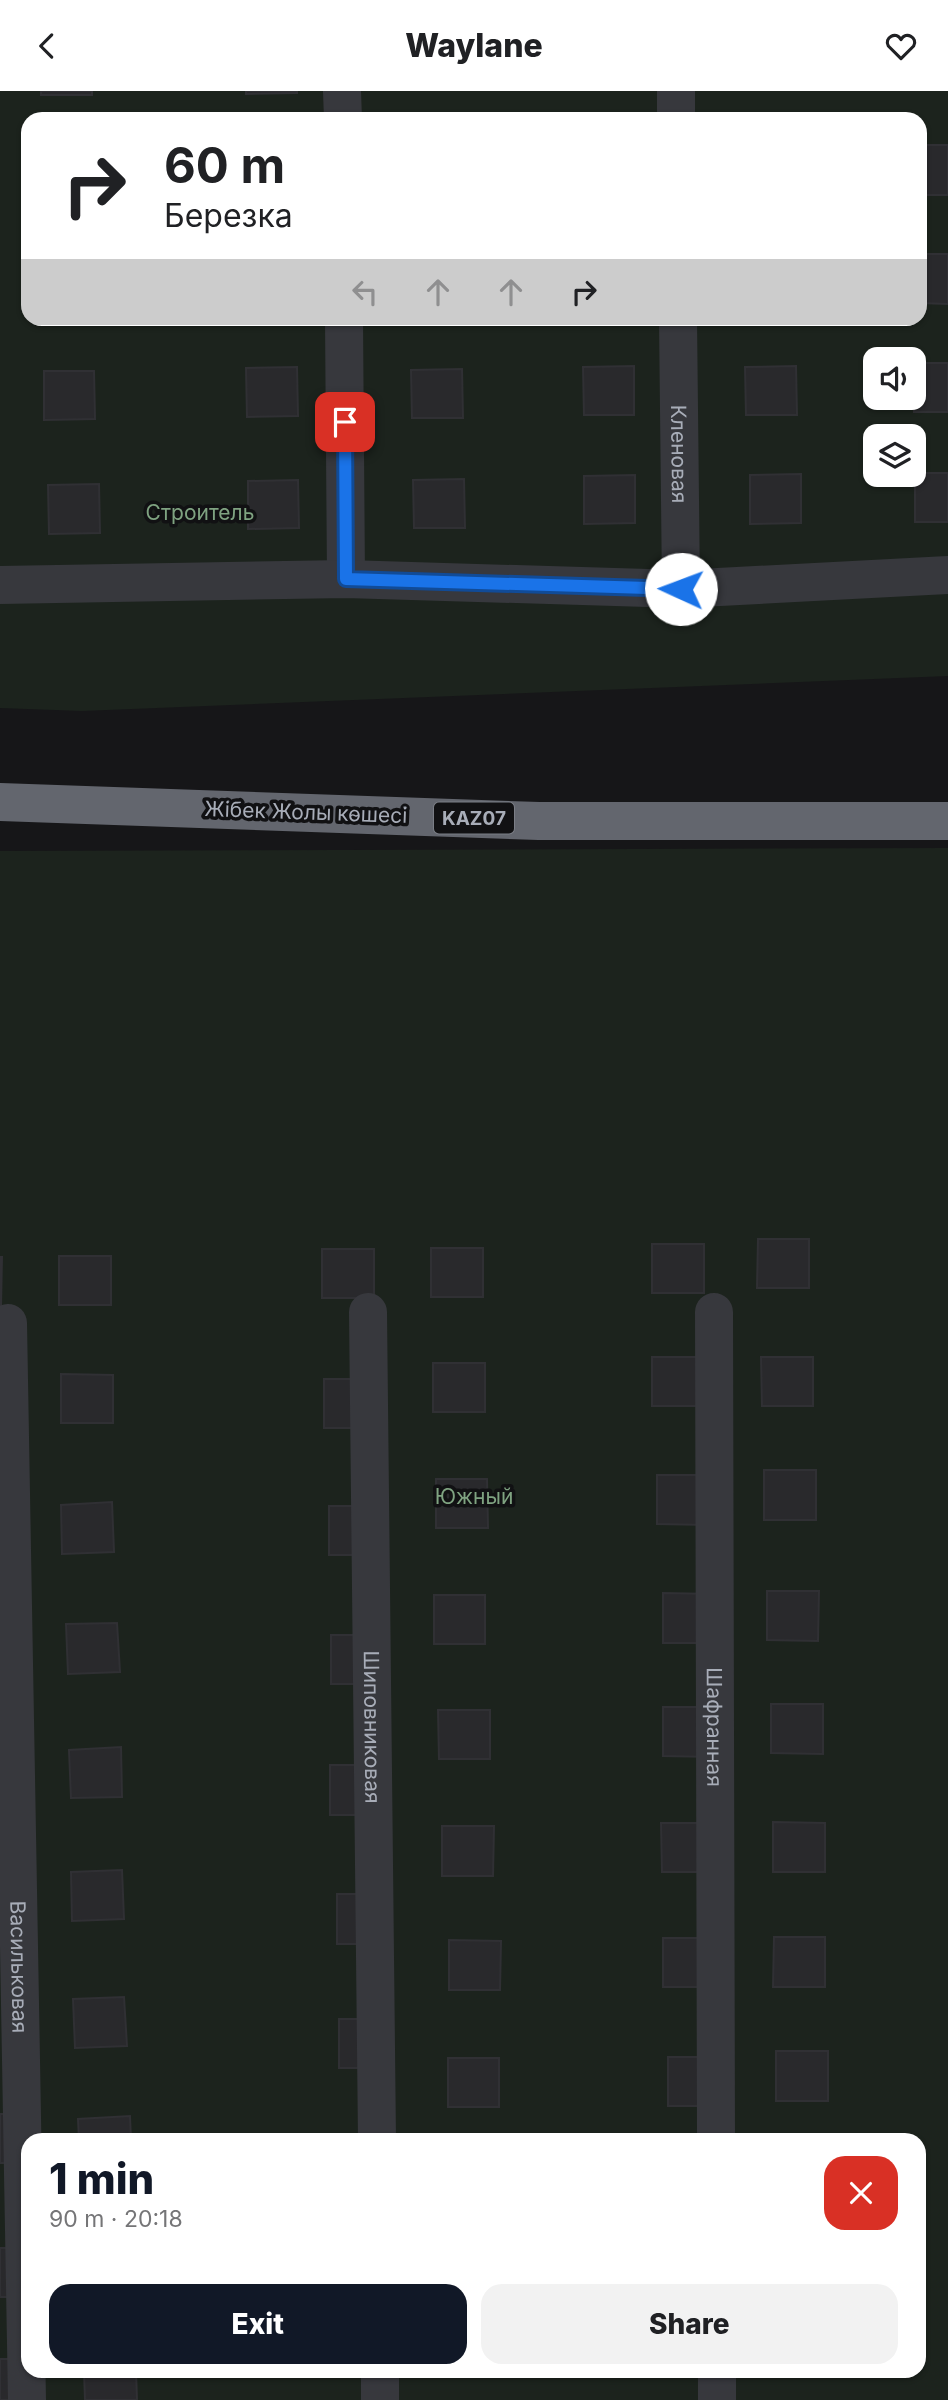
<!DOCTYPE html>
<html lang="en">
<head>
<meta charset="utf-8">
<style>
  body { margin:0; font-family:Inter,sans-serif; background:#f2f2f2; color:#202124; height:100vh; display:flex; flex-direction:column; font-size:26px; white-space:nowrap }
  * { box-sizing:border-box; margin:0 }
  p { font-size:23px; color:#757577 }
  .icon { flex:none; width:38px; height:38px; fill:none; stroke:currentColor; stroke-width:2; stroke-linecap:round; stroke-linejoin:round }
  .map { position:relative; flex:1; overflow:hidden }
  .panel { position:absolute; left:21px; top:2042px; width:905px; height:245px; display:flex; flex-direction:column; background:#fff; border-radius:21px; box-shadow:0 2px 5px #0004 }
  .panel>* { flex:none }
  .hud { position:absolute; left:21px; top:21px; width:906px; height:214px; border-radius:21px; box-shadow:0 2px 5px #0004; background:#fff; color:#202124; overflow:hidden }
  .buttons { position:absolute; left:863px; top:256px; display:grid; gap:14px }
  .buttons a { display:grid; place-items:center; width:63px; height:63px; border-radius:14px; background:#fff; box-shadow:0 2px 5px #0004; font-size:35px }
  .pin { position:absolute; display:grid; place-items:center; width:60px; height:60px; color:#fff; margin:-30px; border-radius:14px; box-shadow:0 4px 10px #0006 }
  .me { position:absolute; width:77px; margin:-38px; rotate:272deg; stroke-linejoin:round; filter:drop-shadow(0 0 5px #0008) }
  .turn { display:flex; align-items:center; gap:24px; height:147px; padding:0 28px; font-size:32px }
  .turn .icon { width:91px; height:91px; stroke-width:2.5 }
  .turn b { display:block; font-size:49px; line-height:60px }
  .lanes { display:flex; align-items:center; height:66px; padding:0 28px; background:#0003; justify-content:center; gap:35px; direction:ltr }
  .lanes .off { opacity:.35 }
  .round { display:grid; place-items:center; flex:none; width:74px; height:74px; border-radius:21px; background:#f2f2f2 }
  .head { display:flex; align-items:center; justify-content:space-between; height:119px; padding:0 28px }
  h1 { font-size:42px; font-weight:800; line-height:52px; color:#111827 }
  .cta { display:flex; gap:14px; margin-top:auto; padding:14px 28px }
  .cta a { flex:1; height:80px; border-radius:21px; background:#111827; color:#fff; font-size:28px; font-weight:800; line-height:80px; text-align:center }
  .cta a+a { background:#f2f2f2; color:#202124 }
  header { display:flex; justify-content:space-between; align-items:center; height:91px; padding:0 28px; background:#fff; font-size:32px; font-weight:800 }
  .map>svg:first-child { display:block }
  .garden { fill:#1c231d; fill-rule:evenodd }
  .building { fill:#29292c; stroke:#303034; stroke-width:2 }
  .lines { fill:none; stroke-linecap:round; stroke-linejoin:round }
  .street { stroke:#37383d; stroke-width:38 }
  .highway { stroke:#63666e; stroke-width:38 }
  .route-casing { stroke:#114b97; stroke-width:18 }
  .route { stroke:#1a73e8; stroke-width:12 }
  .labels { text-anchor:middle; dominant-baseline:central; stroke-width:7; stroke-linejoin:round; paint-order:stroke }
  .shield { fill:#111113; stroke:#7b7e86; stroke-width:2 }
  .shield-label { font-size:19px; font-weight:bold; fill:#a8adb8 }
  .street-label { font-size:21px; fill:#a8adb8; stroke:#111113 }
  .park-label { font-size:21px; fill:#7fa381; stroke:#111113 }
</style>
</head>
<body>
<header><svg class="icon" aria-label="back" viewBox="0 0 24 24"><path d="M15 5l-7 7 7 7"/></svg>Waylane<svg class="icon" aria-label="heart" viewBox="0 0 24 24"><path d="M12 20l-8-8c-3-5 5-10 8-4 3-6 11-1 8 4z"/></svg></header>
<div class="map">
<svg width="948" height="2309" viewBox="0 0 948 2309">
  <rect width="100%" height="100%" fill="#161618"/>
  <g class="garden">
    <path d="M 0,0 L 948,0 L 948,585 L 82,620 L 0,617 ZM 28,28 L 920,28 L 920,228 L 28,228 ZM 875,268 L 914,268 L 914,306 L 875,306 ZM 875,345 L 914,345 L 914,383 L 875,383 Z"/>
    <path d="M 948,757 L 948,2309 L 0,2309 L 0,760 ZM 28,2049 L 919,2049 L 919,2280 L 28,2280 Z"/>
  </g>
  <g class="building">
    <rect x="41" y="0" width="51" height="4"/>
    <polygon points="246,0 297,0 297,2 246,3"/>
    <rect x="920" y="54" width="28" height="50"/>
    <polygon points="920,163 948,163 948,213 920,212"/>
    <rect x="914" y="272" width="34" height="49"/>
    <polygon points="634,275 634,324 584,324 583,276"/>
    <polygon points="796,275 797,324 746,324 745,276"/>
    <polygon points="297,276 298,325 247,326 246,277"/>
    <polygon points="462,278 463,327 412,327 411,279"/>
    <polygon points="44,280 94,280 95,328 44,329"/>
    <rect x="915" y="382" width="33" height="49"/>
    <polygon points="801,383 801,432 750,433 750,384"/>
    <polygon points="635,384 635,432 584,433 584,385"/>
    <polygon points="464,388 465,437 414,437 413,389"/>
    <polygon points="298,389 299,437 248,438 248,390"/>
    <polygon points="99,393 100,442 49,443 48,394"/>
    <polygon points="758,1148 809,1148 809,1197 757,1197"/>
    <rect x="652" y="1153" width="52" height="49"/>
    <rect x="431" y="1157" width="52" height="49"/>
    <rect x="322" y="1158" width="52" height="49"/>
    <rect x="59" y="1165" width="52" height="49"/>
    <polygon points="0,1166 2,1166 1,1215 0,1215"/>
    <rect x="652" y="1266" width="52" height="49"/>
    <polygon points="761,1266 813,1266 813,1315 762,1315"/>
    <rect x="433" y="1272" width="52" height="49"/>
    <polygon points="61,1283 113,1284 113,1332 61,1332"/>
    <rect x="324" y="1288" width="52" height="49"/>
    <rect x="764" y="1379" width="52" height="50"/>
    <polygon points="657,1384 709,1384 709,1434 657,1433"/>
    <polygon points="436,1388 487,1388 488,1437 436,1437"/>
    <polygon points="112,1411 114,1461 62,1463 61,1414"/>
    <rect x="329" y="1415" width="51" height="49"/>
    <polygon points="767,1500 819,1500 818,1550 767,1549"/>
    <polygon points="663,1502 714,1503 714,1552 663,1552"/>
    <rect x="434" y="1504" width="51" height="49"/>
    <polygon points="117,1532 120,1581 68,1583 66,1533"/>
    <rect x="331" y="1544" width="52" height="49"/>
    <polygon points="771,1613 823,1613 823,1663 771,1662"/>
    <polygon points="663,1616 715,1616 715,1666 663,1665"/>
    <polygon points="438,1619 490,1619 490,1668 439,1668"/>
    <polygon points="121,1656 122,1706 71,1707 69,1659"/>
    <rect x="330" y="1674" width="52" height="50"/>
    <polygon points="773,1731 825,1732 825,1781 773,1781"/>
    <polygon points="661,1732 713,1732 713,1781 662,1781"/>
    <polygon points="442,1735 494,1735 493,1785 442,1785"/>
    <polygon points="122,1779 124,1828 72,1830 71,1781"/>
    <rect x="337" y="1803" width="51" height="50"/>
    <polygon points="774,1846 825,1846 825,1896 773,1896"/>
    <polygon points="663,1847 715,1847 714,1896 663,1896"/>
    <polygon points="449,1849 501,1850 500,1899 449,1899"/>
    <polygon points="124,1906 127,1955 75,1957 73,1908"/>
    <rect x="339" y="1928" width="52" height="49"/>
    <rect x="776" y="1960" width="52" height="50"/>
    <rect x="668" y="1966" width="51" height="49"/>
    <rect x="448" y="1967" width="51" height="49"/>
    <polygon points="0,2023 20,2023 19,2072 0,2072"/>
    <polygon points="130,2025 131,2049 79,2049 78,2028"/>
    <rect x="0" y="2157" width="11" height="49"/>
    <polygon points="0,2268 24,2268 25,2309 0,2309"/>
    <polygon points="84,2280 136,2280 137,2309 85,2309"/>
  </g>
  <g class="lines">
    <g class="street">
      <polyline points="342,0 343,28"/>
      <polyline points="676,0 676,28"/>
      <polyline points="344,228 346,488"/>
      <path id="s1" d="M 678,228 L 681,498"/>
      <polyline points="0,494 346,488 681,498 948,484"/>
      <path id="s2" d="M 368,1221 L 377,2049"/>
      <path id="s3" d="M 714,1221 L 716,2049"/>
      <path id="s4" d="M 8,1232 L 27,2309"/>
      <polyline points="380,2280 380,2309"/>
      <polyline points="717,2280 717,2309"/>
    </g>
    <polyline class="highway" points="0,711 539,730 948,730"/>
  </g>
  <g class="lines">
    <defs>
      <polyline id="route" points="345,331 346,488 681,498"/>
    </defs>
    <use href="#route" class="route-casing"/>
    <use href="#route" class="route"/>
  </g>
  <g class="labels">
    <rect class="shield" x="434" y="711.5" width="80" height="31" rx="5"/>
    <g class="shield-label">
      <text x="474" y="727">KAZ07</text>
    </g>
    <g class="street-label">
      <text stroke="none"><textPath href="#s1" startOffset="135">Кленовая</textPath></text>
      <text transform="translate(306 721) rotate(2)">Жібек Жолы көшесі</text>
      <text stroke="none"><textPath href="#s2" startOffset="415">Шиповниковая</textPath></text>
      <text stroke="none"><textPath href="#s3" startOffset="415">Шафранная</textPath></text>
      <text stroke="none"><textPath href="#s4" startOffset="644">Васильковая</textPath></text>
    </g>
    <g class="park-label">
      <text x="200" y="421">Строитель</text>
      <text x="474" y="1405">Южный</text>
    </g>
  </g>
</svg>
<div class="buttons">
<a><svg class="icon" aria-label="sound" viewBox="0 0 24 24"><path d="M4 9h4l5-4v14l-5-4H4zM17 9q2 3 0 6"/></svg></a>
<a><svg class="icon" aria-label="layers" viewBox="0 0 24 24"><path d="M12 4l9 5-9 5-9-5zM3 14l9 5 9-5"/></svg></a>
</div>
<div class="pin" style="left:345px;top:331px;background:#d93025"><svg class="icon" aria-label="arrive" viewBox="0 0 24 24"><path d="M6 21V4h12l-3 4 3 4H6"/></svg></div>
<svg class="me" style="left:681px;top:498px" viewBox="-20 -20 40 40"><circle r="19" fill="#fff"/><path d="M0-13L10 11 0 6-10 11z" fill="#1a73e8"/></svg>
<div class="hud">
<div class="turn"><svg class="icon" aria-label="right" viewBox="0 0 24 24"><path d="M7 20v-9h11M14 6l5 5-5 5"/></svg><div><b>60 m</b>Березка</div></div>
<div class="lanes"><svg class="icon off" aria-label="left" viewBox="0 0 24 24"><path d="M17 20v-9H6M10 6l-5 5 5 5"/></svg><svg class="icon off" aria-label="ahead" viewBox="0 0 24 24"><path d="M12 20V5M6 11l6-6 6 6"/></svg><svg class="icon off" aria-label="ahead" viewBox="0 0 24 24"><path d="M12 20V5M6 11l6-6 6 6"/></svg><svg class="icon" aria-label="right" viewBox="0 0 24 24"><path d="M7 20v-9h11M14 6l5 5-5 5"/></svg></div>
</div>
<section class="panel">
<div class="head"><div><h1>1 min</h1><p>90 m · 20:18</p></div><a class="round" style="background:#d93025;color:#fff"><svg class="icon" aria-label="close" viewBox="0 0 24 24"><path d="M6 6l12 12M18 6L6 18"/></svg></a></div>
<div class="cta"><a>Exit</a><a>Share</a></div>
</section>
</div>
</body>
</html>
